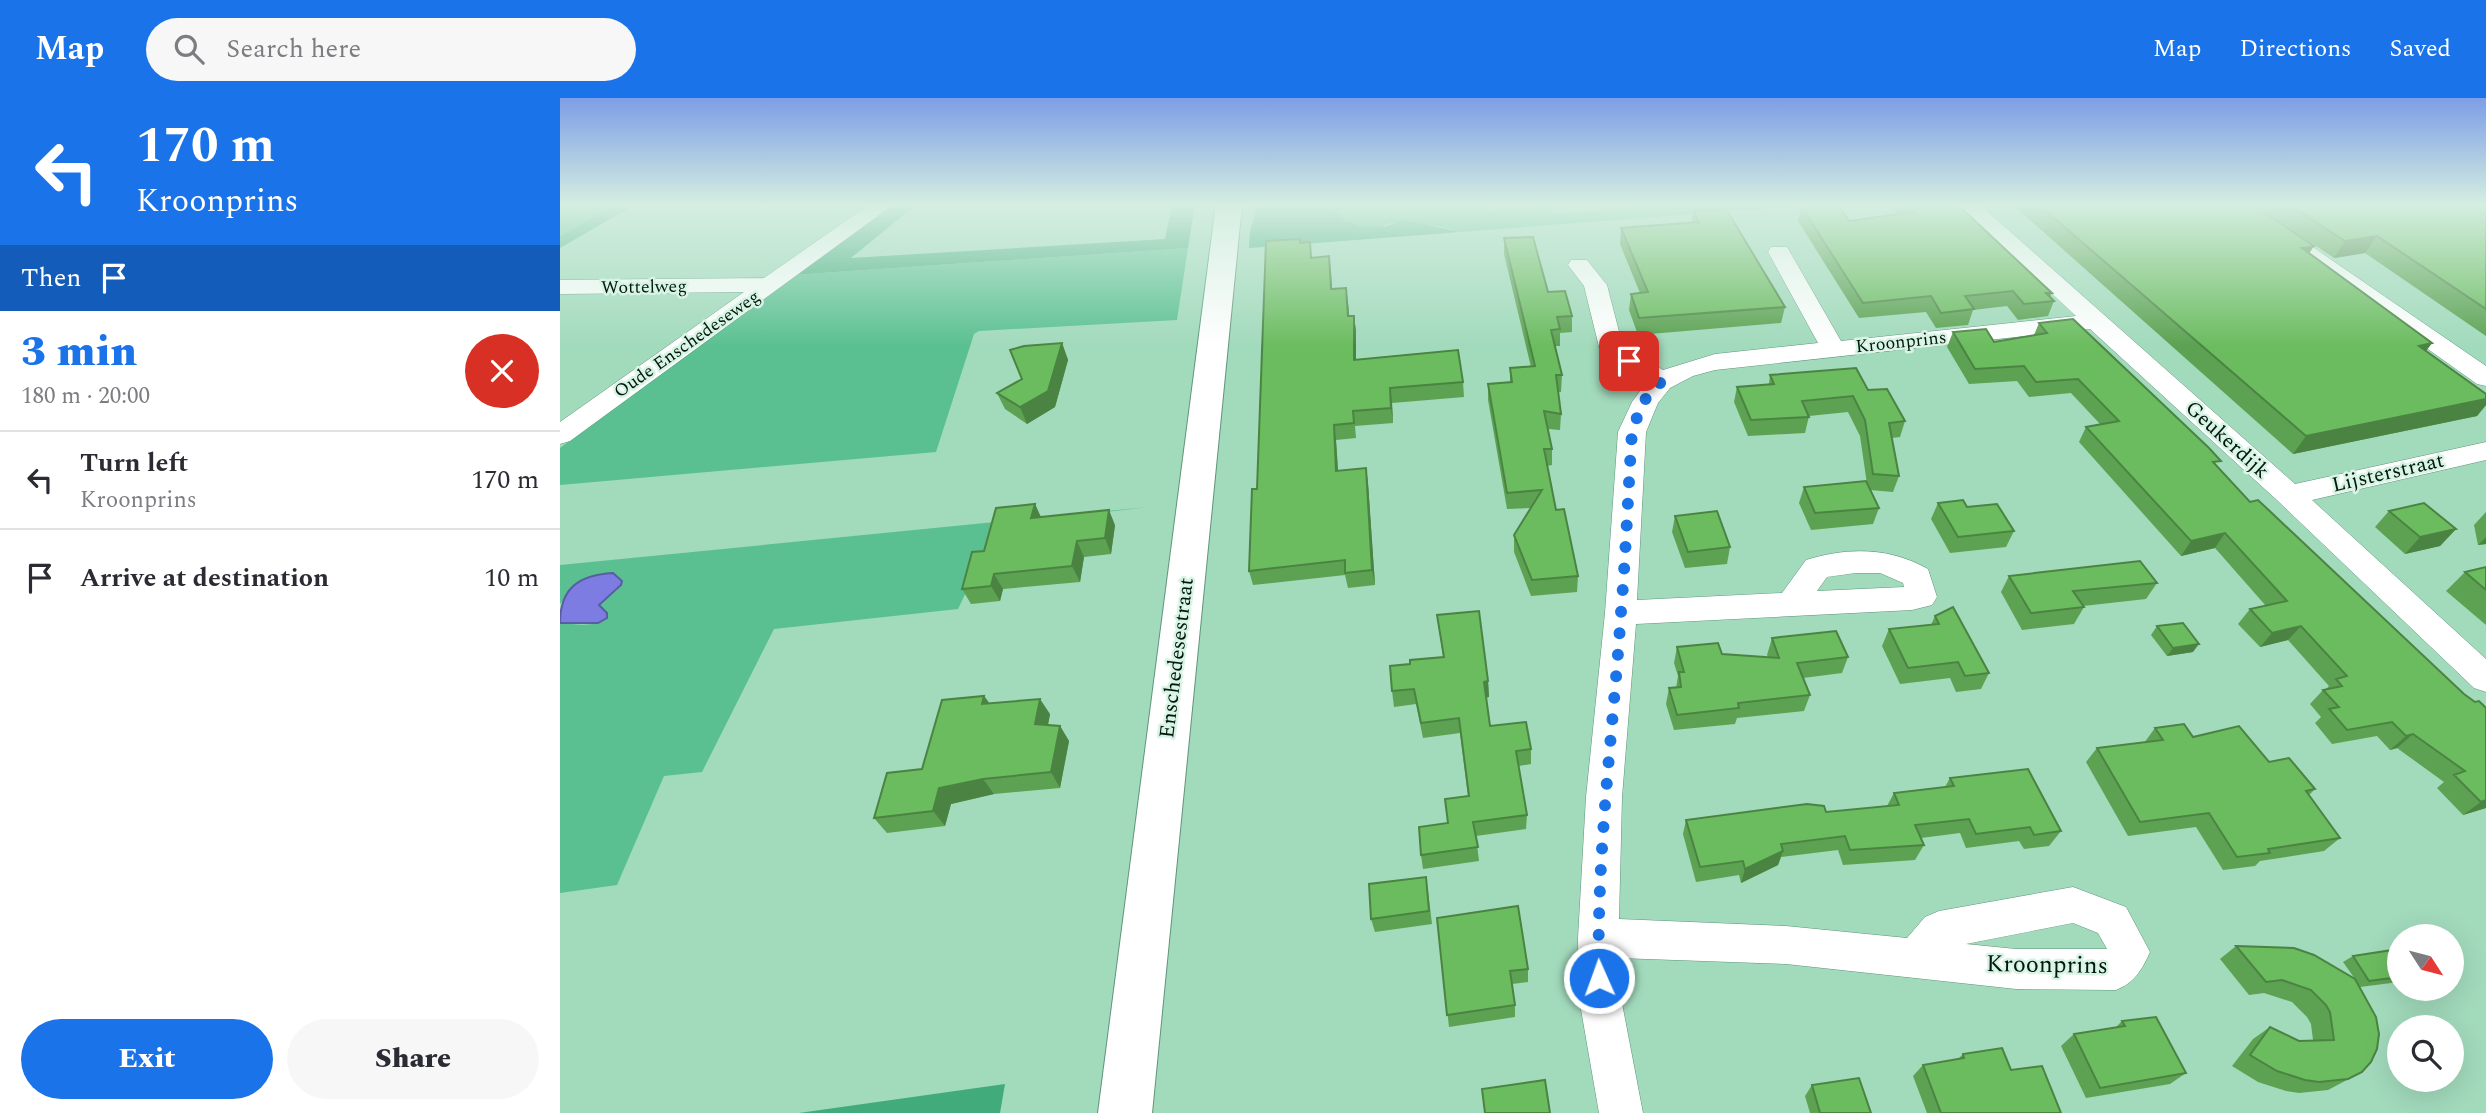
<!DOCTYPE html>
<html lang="en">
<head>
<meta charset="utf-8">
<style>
  body { margin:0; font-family:Spectral,serif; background:#f7f7f7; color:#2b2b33; height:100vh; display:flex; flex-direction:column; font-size:26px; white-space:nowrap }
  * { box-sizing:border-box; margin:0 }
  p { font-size:23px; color:#7c7c81 }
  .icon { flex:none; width:38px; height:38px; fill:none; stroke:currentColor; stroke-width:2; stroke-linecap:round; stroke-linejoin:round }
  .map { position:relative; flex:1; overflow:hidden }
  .side { display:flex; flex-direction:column; background:#fff; width:560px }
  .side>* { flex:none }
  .banner { background:#1a73e8; color:#fff; overflow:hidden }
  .needle { width:46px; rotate:126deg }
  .tools { position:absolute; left:1827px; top:826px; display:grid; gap:14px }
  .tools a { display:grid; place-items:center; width:77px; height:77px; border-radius:50%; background:#fff; box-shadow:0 7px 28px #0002; font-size:35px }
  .pin { position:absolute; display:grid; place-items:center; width:60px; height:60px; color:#fff; margin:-30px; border-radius:14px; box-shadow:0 4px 10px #0006 }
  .me { position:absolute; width:77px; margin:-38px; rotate:358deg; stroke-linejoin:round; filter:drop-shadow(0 0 5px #0008) }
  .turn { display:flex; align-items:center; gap:24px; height:147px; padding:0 21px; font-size:32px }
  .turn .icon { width:91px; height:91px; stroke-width:2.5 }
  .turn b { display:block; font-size:49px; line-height:60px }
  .then { display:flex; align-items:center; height:66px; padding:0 21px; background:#0003; gap:14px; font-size:26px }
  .round { display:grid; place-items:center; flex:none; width:74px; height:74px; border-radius:37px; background:#f7f7f7 }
  .overview { display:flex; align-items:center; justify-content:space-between; height:119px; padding:0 21px }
  h1 { font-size:42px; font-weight:800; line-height:52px; color:#1a73e8 }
  .primary-button { display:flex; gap:14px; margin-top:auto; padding:14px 21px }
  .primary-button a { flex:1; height:80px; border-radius:42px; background:#1a73e8; color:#fff; font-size:28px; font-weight:800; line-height:80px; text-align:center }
  .primary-button a+a { background:#f7f7f7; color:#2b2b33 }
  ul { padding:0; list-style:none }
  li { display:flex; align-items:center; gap:21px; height:98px; padding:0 21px; border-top:2px solid #e1e1e2 }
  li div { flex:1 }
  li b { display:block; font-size:26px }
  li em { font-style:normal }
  header { display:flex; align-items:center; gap:42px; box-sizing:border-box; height:98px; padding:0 35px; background:#1a73e8; color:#fff }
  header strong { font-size:33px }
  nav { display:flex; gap:38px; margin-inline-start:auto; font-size:24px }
  .search { width:490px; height:63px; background:#f7f7f7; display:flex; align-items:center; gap:18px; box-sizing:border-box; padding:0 24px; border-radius:38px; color:#7c7c81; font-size:26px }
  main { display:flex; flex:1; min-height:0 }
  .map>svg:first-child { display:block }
  .green { fill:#5ac091 }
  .forest { fill:#41ab7c }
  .water { fill:#7c7ce2; stroke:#575ea2; stroke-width:2 }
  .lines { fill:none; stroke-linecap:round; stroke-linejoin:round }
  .minor-casing { stroke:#5f957a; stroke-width:1 }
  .secondary-casing { stroke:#5f957a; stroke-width:2 }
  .minor { fill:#fff; fill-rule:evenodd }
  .secondary { fill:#fff; fill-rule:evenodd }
  .wall { fill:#5ca252 }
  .shaded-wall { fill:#4b8442 }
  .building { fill:#6bbc5f; stroke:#4b8442; stroke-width:2 }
  .route { stroke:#1a73e8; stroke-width:12; stroke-dasharray:0 21.6 }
  .labels { text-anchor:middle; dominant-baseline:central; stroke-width:5; stroke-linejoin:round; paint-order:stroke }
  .far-street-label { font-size:18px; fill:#02170d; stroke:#d8f4e4 }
  .street-label { font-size:21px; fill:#02170d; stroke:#d8f4e4 }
  .near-street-label { font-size:24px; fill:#02170d; stroke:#d8f4e4 }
</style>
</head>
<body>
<header>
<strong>Map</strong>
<div class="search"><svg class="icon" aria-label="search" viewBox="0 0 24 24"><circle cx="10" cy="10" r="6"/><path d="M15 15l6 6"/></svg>Search here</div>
<nav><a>Map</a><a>Directions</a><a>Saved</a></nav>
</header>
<main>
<section class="side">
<div class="banner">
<div class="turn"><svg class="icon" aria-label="left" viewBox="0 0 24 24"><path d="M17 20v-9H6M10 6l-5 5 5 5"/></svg><div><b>170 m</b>Kroonprins</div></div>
<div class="then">Then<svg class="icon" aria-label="arrive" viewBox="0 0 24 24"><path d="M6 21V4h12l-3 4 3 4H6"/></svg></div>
</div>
<div class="overview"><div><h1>3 min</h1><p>180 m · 20:00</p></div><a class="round" style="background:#d93025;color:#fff"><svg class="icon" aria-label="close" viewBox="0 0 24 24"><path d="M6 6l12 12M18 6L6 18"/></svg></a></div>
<ul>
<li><svg class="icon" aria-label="left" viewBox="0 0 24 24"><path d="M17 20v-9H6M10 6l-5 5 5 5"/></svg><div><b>Turn left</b><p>Kroonprins</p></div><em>170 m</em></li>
<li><svg class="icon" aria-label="arrive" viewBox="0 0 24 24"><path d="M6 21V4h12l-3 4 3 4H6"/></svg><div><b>Arrive at destination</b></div><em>10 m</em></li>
</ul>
<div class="primary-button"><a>Exit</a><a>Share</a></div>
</section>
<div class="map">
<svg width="1926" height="1015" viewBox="0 0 1926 1015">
  <rect width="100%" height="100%" fill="#a2dabc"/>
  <g class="green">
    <polygon points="0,106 56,106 0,138"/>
    <path d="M 770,106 L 922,106 L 924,112 L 989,107 L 993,116 L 1089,106 L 1261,106 L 901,134 C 881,127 857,126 836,125 C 830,124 827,128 821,129 C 803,132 777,124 770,106 Z"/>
    <polygon points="628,150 617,222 419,233 414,236 376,354 0,387 0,350 232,177"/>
    <path d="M 588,409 L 438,427 L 398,511 L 214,531 L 142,674 L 104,678 L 57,787 L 0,795 L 0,525 C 16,526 34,530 47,520 L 39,507 L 57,492 L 27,480 L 17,485 L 0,506 L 0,467 Z"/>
  </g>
  <g class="forest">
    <polygon points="56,106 76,106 0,150 0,138"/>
    <polygon points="331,106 357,106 291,160 605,141 612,106 635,106 628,150 232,177"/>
    <polygon points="698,106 770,106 784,122 799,128 824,129 844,122 901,134 689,150 690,133"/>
    <polygon points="445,986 440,1015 239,1015"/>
  </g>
  <path class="water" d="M 53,475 L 62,483 L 61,487 L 39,507 L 47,515 L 47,520 L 38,525 L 0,525 C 0,490 19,477 53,475 Z"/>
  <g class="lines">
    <defs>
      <g id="minor">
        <polygon points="310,106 334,106 10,343 0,346 0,324 184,194 0,196 0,182 204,180"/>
        <path d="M 1396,106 L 1419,106 L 1735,386 L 1926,344 L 1926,362 L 1752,402 L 1926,561 L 1926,594 L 1914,590 L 1719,404 L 1530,231 L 1155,272 L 1133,278 L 1110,290 L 1098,305 L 1086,334 L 1077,502 L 1222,495 L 1246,462 C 1288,449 1329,449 1368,471 L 1377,499 L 1372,507 L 1352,512 L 1076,526 L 1062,699 L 1059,821 L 1226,828 L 1347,840 L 1365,819 L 1379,813 L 1513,789 L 1566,809 L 1590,854 C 1582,872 1574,885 1556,892 L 1456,891 L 1226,866 L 1059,860 L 1061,900 L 1083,1015 L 1039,1015 L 1019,900 L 1018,840 L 1026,699 L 1045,515 L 1058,334 L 1072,304 L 1086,285 L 1043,258 L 1040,253 L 1024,188 L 1008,167 L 1011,162 L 1027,162 L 1047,187 L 1063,249 L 1103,272 L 1155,256 L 1258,245 L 1208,154 L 1211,149 L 1227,149 L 1230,154 L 1281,243 L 1516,218 ZM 1296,475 L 1320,475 L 1343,485 L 1344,489 L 1257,493 L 1267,479 ZM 1513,825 L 1538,835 L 1547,851 L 1456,851 L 1406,846 Z"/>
        <polygon points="1667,106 1690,106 1926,268 1926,288 1917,286 1670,110"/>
      </g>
      <polygon id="secondary" points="656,106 682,106 592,1015 538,1015"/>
    </defs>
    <use href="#minor" class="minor-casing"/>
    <use href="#secondary" class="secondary-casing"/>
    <use href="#minor" class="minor"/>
    <use href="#secondary" class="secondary"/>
  </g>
  <g class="wall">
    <polygon points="1337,106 1397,106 1492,195 1490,199 1494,203 1488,218 1458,222 1447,208 1413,212 1408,227 1376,230 1366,214 1299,220 1238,123 1241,108 1289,123 1337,116 1335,114"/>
    <polygon points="1452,106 1692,106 1749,155 1872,245 1866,253 1926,296 1926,307 1917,318 1733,356"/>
    <polygon points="1694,106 1926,106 1926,238 1805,155 1774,160"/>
    <polygon points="1133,113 1225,209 1221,225 1078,237 1069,212 1071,196 1080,195 1060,146 1061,130 1132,124"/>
    <polygon points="944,140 988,194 1012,218 1012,234 1000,235 1000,248 995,248 1002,277 1001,294 998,294 1001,316 1000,332 988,331 992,351 992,367 987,368 996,412 1018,478 1017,494 971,498 954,454 954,437 971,410 947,411 928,302 928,286 950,284 950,270 971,269 944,156"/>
    <polygon points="741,145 753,160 769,158 772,191 788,205 789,218 794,218 796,233 796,262 903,284 904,299 832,305 833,325 795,328 796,340 776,342 778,373 806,370 808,385 815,487 788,490 785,477 693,487 689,473 697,391"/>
    <polygon points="1479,225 1657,369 1690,404 1904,596 1915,604 1926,610 1926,710 1903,717 1877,690 1884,684 1837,650 1830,652 1817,638 1772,646 1755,625 1761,619 1750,606 1763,592 1766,591 1769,588 1728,542 1700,549 1678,526 1690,511 1706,508 1655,450 1621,458 1519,344 1526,329 1540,326 1511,295 1469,299 1457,283 1409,286 1387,249 1393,234 1434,244 1474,237"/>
    <polygon points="502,245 508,262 495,309 467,326 445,311 437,295 462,281"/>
    <polygon points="1210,277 1308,292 1345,323 1340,339 1332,340 1339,378 1333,394 1310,392 1319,410 1313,426 1251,432 1239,405 1244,389 1307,386 1300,338 1288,314 1249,318 1245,335 1188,338 1174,304 1177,289 1209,286"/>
    <polygon points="1378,405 1407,409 1454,433 1446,449 1390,455 1371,421"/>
    <polygon points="475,406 481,419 555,427 551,456 524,459 520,484 443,491 440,503 411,506 402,491 424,453"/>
    <polygon points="1829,413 1896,431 1880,448 1845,456 1815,429"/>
    <polygon points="1926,414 1926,446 1918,447 1914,427"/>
    <polygon points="1115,418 1170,449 1167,466 1125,470 1112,434"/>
    <polygon points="1926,469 1926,527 1886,493 1905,474"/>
    <polygon points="1449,478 1597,485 1586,501 1523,508 1524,509 1514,526 1462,532 1441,494"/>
    <polygon points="877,517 928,583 929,599 926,599 930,628 971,651 971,666 959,668 967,717 966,731 916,738 919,763 863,771 861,757 908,698 900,635 863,640 856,606 834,609 832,593 850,566 883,559"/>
    <polygon points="1375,518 1429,575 1421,591 1396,594 1390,580 1340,586 1322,548 1329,531 1371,527"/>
    <polygon points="1597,528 1633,554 1607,558 1591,537"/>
    <polygon points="1212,540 1288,559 1282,575 1243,580 1250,597 1244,613 1177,620 1175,626 1114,632 1106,606 1109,590 1116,590 1118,578 1114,565 1117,549 1162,556 1208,559 1207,557"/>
    <polygon points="424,598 430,606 490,616 488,627 500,628 509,643 500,690 434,696 391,706 385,728 327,735 314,720 362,671"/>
    <polygon points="1595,630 1633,639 1709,664 1755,691 1749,697 1780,740 1764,753 1700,763 1695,768 1663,772 1636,729 1568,738 1526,664 1537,650 1584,645"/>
    <polygon points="1390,680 1501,733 1489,748 1464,751 1459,743 1406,750 1400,735 1361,740 1364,747 1355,762 1283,767 1278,752 1221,759 1218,767 1181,785 1179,777 1136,784 1123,736 1126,722 1266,714 1327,708 1334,695 1385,689"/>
    <polygon points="868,793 872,826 815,834 811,821"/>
    <polygon points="877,820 968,871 968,884 952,886 955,907 955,919 889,929"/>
    <polygon points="1676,848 1795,881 1783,864 1793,858 1839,851 1839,884 1800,889 1795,882 1802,974 1768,992 1739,995 1726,993 1698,984 1672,968 1693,941 1710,929 1739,943 1753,942 1751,926 1747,919 1732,904 1704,895 1689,897 1660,861"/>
    <polygon points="1562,923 1626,975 1610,986 1526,1000 1501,948 1514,936 1555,930"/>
    <polygon points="1403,956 1451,972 1501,1015 1367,1015 1353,978 1363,967 1398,961"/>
    <polygon points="1252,987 1311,1015 1250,1015 1245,998"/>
  </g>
  <g class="shaded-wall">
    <polygon points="1817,138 1805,155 1774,160 1785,143"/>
    <polygon points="1754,148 1743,165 1742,150"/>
    <polygon points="769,158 771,173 773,206 771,191"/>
    <polygon points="786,190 788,205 790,233 788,218"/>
    <polygon points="794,218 796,233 796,277 794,262"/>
    <polygon points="502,245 508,262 495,309 467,326 460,309"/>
    <polygon points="1872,245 1858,263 1859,248"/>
    <polygon points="830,290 832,305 833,325 831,310"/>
    <polygon points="1926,301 1926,307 1917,318 1733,356 1746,338"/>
    <polygon points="774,327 776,342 779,388 776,373"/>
    <polygon points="806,370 808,385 815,487 812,472"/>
    <polygon points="475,406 482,422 471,420"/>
    <polygon points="549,412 555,427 551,456 545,440"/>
    <polygon points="1896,431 1880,448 1845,456 1860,439"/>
    <polygon points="1665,435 1655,450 1621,458 1631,443"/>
    <polygon points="1926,439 1926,446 1918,447"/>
    <polygon points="517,443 524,459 520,484 512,468"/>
    <polygon points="434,476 443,491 440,503 431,488"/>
    <polygon points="1741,528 1728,542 1700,549 1712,535"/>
    <polygon points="1639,546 1633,554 1607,558 1613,550"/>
    <polygon points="928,583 929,599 925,600 924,584"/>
    <polygon points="424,598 435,613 422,606"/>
    <polygon points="480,601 490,616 485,642 475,626"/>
    <polygon points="500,628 509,643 500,690 491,674"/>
    <polygon points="1853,636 1837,650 1830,652 1846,638"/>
    <polygon points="423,681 434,696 391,706 385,728 373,713 379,690"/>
    <polygon points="1926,702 1926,710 1903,717 1921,704"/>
    <polygon points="1223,753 1218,767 1181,785 1185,771"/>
  </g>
  <g class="building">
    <polygon points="1278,106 1289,123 1353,114 1345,106 1397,106 1492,195 1486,195 1494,203 1464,206 1453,193 1405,198 1414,211 1381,215 1371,198 1303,205 1241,108"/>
    <polygon points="1478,106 1692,106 1754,148 1742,150 1872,245 1859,248 1926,296 1926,301 1746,338"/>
    <polygon points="1728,106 1926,106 1926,211 1817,138 1785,143"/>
    <polygon points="1166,111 1225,209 1079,220 1071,196 1088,194 1061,130 1139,124 1133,113"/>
    <polygon points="973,139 988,194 1005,193 1012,218 997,219 1000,231 991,232 1002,277 996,277 1001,316 984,313 992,351 984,351 996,412 1004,411 1018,478 972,482 954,437 982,392 947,395 928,286 952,284 950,270 975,268 944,140"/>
    <polygon points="740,141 740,145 750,144 751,160 769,158 771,191 786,190 788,218 794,218 794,262 898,252 903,284 830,290 831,310 793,313 794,325 774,327 776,373 806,370 812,472 785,475 785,462 689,473 692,391 697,391 706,143"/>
    <polygon points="1513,221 1649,350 1661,363 1653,364 1690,404 1698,402 1904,596 1915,604 1919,603 1926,610 1926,702 1921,704 1894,677 1905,673 1853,636 1846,638 1832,624 1787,632 1769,611 1779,609 1763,592 1782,588 1776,581 1787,578 1741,528 1712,535 1690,511 1727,503 1665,435 1631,443 1526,329 1559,323 1518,281 1476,284 1464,268 1415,271 1393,234 1426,231 1434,244 1487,235 1479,225"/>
    <polygon points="502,245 488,293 460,309 437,295 462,281 450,252 464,248"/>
    <polygon points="1296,270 1308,292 1327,291 1345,323 1329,325 1339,378 1313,376 1305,322 1293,298 1242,303 1249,319 1191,322 1177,289 1214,286 1210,277"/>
    <polygon points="1306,383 1319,410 1255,415 1244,389"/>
    <polygon points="1403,402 1407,409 1437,406 1454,433 1398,439 1378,405"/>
    <polygon points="1864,405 1896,431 1860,439 1829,413"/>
    <polygon points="475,406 471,420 549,412 545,440 517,443 512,468 434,476 431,488 402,491 412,454 424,453 436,410"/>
    <polygon points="1157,413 1170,449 1128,454 1115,418"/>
    <polygon points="1580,463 1597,485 1513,493 1524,509 1471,515 1449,478"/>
    <polygon points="1926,469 1926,492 1905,474"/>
    <polygon points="1393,509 1429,575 1405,578 1398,564 1348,570 1329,531 1379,526 1375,518"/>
    <polygon points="919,513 928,583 924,584 930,628 966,624 971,651 956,653 967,717 913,724 918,749 861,757 859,729 888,725 885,701 909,698 899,620 861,625 854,591 832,593 830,568 850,566 850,562 884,559 877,517"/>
    <polygon points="1623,525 1639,546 1613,550 1597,528"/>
    <polygon points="1276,533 1288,559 1237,565 1250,597 1178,605 1179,610 1117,617 1109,590 1121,589 1119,574 1124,574 1117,549 1158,545 1162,556 1219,560 1212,540"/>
    <polygon points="424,598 422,606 480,601 475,626 500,628 491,674 423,681 379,690 373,713 314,720 327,675 362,671 382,602"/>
    <polygon points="1624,626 1633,639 1679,628 1709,664 1729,660 1755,691 1746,693 1780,740 1708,751 1710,755 1677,759 1649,715 1580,724 1537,650 1603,642 1595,630"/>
    <polygon points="1468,671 1501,733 1474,737 1470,729 1416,736 1409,721 1355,727 1364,747 1290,752 1285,738 1221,746 1223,753 1185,771 1183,763 1140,769 1126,722 1247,706 1264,708 1266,714 1339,707 1334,695 1394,688 1390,680"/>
    <polygon points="866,779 869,813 811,821 809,786"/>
    <polygon points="958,808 968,871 950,873 955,907 887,917 877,820"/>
    <polygon points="1676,848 1734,850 1754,857 1795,881 1816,919 1819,936 1817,951 1811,964 1802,974 1788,981 1759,984 1745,982 1717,973 1690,957 1710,929 1739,943 1774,942 1770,914 1766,907 1751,892 1722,882 1706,884"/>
    <polygon points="1839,851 1839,879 1809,883 1793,858"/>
    <polygon points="1596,919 1626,975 1540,990 1514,936 1565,928 1562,923"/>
    <polygon points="1442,950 1451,972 1482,968 1501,1015 1381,1015 1363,967 1404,960 1403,956"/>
    <polygon points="1299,980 1311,1015 1260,1015 1252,987"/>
    <polygon points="985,982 990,1015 925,1015 922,991"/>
  </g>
  <linearGradient id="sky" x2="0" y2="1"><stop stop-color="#7d9ee6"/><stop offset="0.43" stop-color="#d5eee1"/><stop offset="1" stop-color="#d5eee1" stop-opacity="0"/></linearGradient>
  <rect width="1926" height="248" fill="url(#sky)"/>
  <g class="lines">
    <path class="route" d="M 1039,880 C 1036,757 1053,636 1061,514 C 1066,454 1068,394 1072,334 L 1082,305 L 1102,283 L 1069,263"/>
  </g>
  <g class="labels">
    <g class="far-street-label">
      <text transform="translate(84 189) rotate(-1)">Wottelweg</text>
      <text transform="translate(1341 244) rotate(-6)">Kroonprins</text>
      <text transform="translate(127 246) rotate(-35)">Oude Enschedeseweg</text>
    </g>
    <g class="street-label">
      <text transform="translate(1667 342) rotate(42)">Geukerdijk</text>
      <text transform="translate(1828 375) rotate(-13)">Lijsterstraat</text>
      <text transform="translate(617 560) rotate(-83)">Enschedesestraat</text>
    </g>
    <g class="near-street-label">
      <text transform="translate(1487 867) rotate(1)">Kroonprins</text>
    </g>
  </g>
</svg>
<div class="tools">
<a><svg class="needle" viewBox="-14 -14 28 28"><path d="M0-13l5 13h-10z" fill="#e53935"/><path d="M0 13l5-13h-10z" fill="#7c7c81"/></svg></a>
<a><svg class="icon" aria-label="search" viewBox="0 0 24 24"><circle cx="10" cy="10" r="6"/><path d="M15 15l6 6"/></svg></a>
</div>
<div class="pin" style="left:1069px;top:263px;background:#d93025"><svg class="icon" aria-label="arrive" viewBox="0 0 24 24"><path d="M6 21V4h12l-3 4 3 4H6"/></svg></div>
<svg class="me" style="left:1039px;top:880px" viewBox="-20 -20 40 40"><circle r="17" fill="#1a73e8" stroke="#fff" stroke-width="3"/><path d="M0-11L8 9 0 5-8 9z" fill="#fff"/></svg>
</div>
</main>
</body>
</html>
